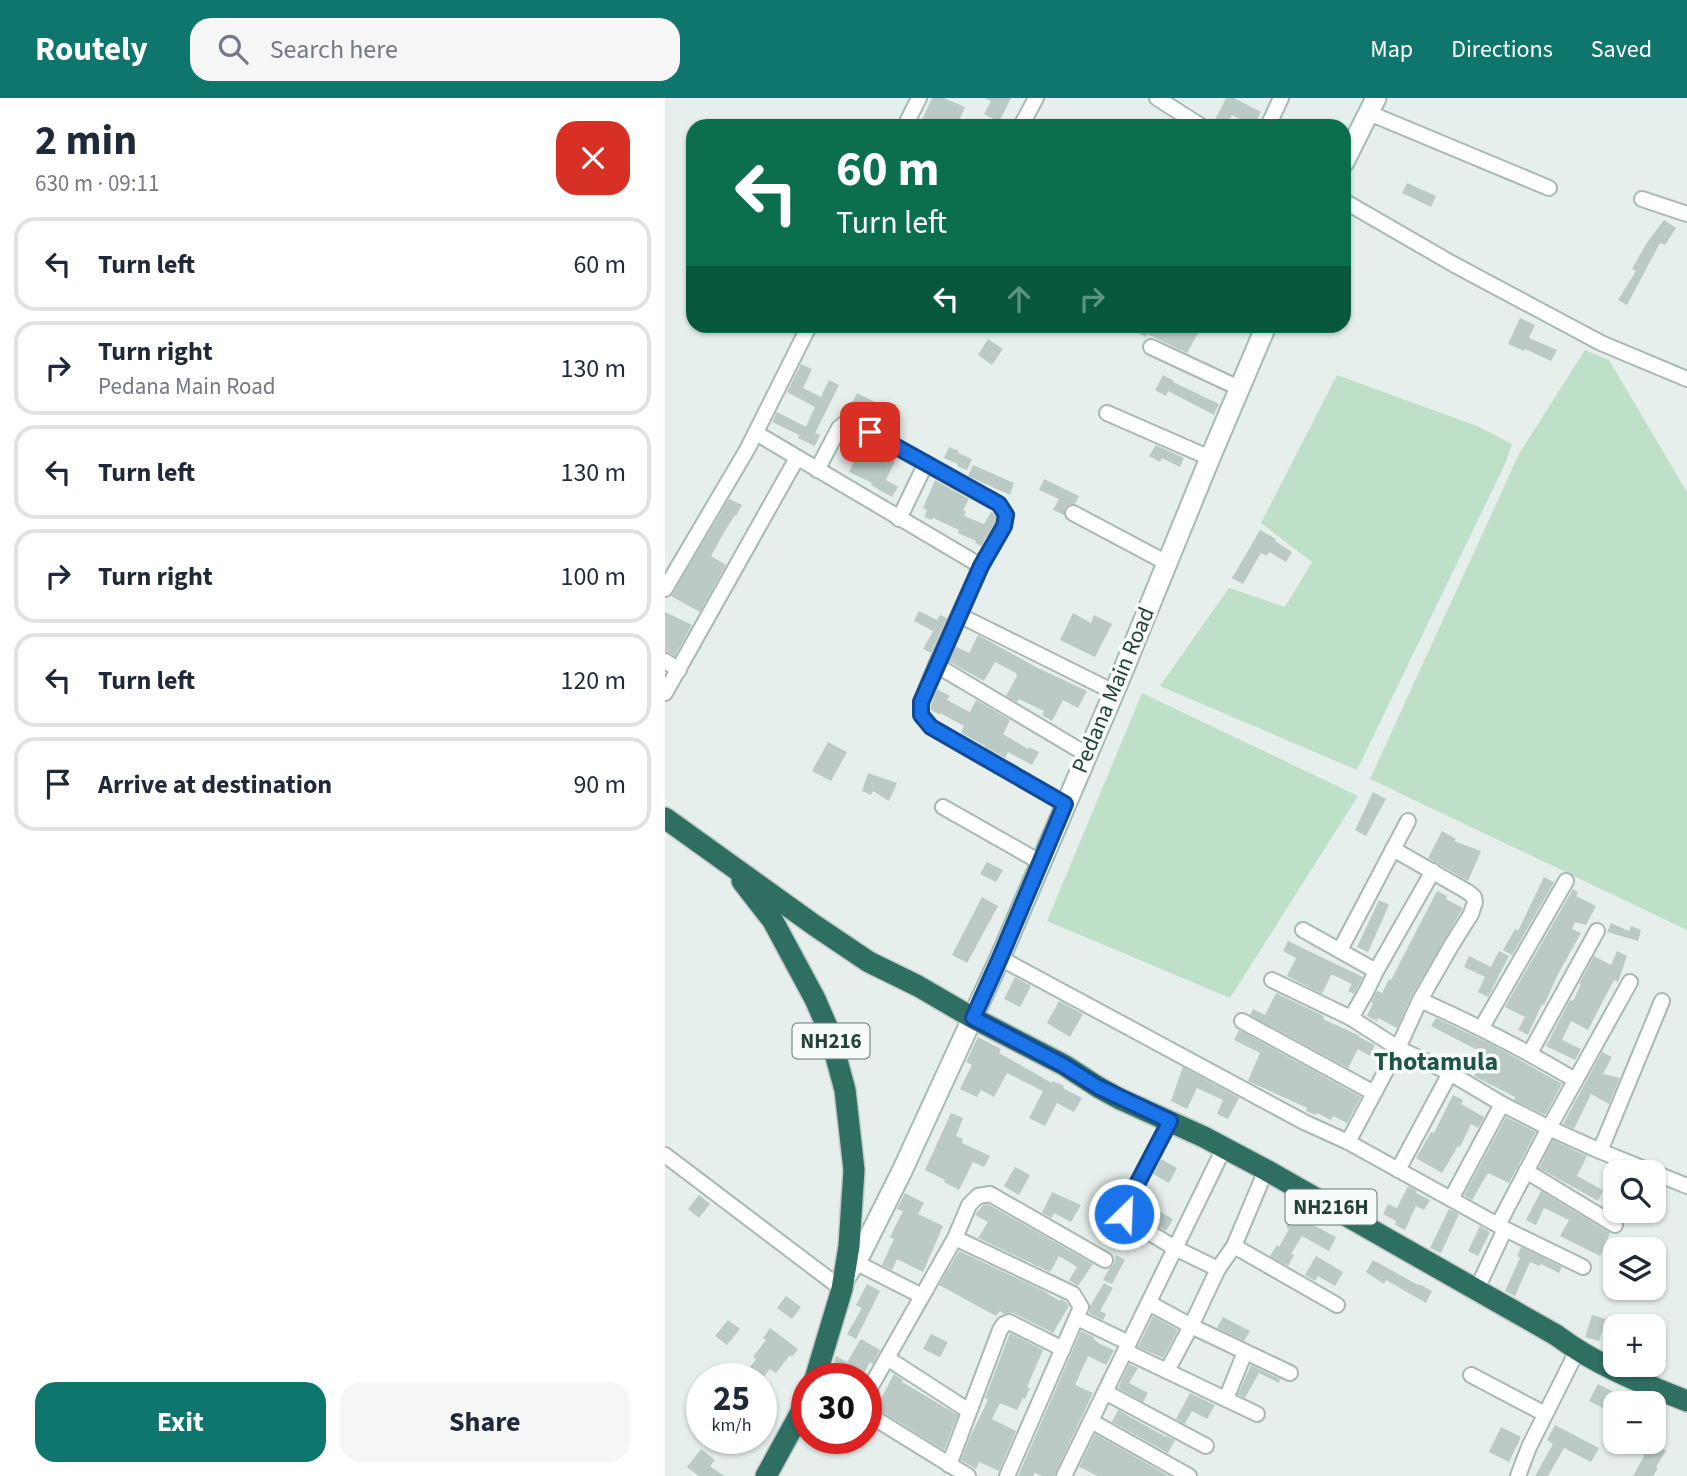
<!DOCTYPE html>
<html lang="en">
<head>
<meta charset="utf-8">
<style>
  body { margin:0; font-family:"Source Sans 3",sans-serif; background:#f6f6f7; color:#1f2937; height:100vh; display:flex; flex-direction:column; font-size:26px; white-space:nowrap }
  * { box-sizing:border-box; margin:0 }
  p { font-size:23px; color:#747a83 }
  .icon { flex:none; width:38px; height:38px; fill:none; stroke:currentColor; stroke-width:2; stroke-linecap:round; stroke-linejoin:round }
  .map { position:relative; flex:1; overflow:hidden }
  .details { display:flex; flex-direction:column; background:#fff; width:665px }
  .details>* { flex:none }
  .top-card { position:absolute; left:21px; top:21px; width:665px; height:214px; border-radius:21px; box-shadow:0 2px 5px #0004; background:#0b6e4f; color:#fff; overflow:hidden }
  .tools { position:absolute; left:938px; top:1062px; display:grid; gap:14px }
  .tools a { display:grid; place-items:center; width:63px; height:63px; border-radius:14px; background:#fff; box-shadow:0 2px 5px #0004; font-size:35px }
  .speed { position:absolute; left:21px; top:1265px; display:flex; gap:14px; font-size:35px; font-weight:700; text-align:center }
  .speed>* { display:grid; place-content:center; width:91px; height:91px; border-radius:50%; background:#fff; box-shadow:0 2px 5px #0004; line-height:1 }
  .speed small { font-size:18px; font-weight:400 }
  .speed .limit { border:10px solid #d22; background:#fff; color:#111 }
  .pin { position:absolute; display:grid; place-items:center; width:60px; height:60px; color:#fff; margin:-30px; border-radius:14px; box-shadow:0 4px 10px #0006 }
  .me { position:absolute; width:77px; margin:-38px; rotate:24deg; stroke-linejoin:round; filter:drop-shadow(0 0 5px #0008) }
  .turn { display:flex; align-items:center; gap:24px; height:147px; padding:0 35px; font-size:32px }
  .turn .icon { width:91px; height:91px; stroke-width:2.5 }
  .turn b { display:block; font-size:49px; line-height:60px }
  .lanes { display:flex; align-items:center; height:66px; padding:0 35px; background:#0003; justify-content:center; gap:35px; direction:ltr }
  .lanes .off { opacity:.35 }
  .round { display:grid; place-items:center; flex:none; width:74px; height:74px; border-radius:21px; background:#f6f6f7 }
  .headline { display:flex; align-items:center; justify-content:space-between; height:119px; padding:0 35px }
  h1 { font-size:42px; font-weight:700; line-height:52px }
  .button { display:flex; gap:14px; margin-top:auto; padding:14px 35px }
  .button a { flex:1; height:80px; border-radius:21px; background:#0f766e; color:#fff; font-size:28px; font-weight:700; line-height:80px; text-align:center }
  .button a+a { background:#f6f6f7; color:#1f2937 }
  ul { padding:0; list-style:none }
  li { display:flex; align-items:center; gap:21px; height:94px; margin:0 14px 10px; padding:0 21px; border:4px solid #e0e1e3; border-radius:21px }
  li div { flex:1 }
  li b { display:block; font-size:26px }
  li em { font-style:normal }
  header { display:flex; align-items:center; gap:42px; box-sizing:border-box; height:98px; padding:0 35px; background:#0f766e; color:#fff }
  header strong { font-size:33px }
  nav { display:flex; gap:38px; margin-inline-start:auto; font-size:24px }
  .search { width:490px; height:63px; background:#f6f6f7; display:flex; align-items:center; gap:18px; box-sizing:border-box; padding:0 24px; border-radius:21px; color:#747a83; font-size:26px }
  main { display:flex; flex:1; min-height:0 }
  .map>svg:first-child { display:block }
  .green { fill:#bfe0c8 }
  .building { fill:#bbcac4 }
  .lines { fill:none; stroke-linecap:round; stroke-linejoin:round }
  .street-casing { stroke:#a8b8b2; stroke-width:18 }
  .secondary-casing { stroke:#a4bbb3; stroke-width:23 }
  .highway-casing { stroke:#c2cac8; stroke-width:24 }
  .street { stroke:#fff; stroke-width:14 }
  .secondary { stroke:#fff; stroke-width:19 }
  .highway { stroke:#2f6f62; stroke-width:21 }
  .route-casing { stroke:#114b97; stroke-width:18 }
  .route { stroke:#1a73e8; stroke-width:12 }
  .labels { text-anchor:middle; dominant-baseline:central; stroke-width:7; stroke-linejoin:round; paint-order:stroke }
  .shield { fill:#f7fbf9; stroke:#637a73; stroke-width:2 }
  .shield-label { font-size:21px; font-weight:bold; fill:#24423a }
  .street-label { font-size:23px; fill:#24423a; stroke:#f7fbf9 }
  .quarter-label { font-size:26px; font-weight:bold; fill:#1f5548; stroke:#f7fbf9 }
</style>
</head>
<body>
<header>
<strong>Routely</strong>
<div class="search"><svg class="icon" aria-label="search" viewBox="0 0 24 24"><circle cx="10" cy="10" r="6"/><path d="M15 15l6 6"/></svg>Search here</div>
<nav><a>Map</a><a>Directions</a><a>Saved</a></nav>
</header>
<main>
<section class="details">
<div class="headline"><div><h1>2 min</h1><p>630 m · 09:11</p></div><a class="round" style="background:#d93025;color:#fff"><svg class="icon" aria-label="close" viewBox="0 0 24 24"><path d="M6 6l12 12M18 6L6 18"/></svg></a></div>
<ul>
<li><svg class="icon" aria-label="left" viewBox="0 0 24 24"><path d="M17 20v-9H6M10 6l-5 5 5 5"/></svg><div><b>Turn left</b></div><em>60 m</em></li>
<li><svg class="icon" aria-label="right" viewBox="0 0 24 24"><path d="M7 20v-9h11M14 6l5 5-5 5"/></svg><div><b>Turn right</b><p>Pedana Main Road</p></div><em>130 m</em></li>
<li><svg class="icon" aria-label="left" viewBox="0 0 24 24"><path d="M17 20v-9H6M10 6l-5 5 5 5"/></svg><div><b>Turn left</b></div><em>130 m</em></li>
<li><svg class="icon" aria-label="right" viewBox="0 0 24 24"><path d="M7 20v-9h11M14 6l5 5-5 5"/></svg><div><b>Turn right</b></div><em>100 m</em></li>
<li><svg class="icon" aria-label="left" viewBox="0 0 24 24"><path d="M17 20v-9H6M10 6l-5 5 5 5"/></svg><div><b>Turn left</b></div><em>120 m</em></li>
<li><svg class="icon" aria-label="arrive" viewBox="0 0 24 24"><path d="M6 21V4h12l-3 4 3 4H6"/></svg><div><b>Arrive at destination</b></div><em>90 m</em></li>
</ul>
<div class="button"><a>Exit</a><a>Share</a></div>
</section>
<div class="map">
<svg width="1022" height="1378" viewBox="0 0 1022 1378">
  <rect width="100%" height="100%" fill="#e6efeb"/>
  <g class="green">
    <polygon points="920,252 944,262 1022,394 1022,832 705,681 854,356"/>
    <polygon points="672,277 812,328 847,346 840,366 692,672 495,588 564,490 620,509 647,464 596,425"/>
    <polygon points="477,595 693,698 565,900 382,823"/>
  </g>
  <g class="building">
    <polygon points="267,0 279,0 300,9 292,28 254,28"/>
    <polygon points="319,0 346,0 334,24 319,16 326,3"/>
    <polygon points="561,0 569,0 596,14 589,28 567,17 561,28 547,28"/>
    <polygon points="742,85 771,98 766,109 737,95"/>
    <polygon points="999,122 1011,130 1000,147 995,145 962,207 953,202 971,173 967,171 981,146"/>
    <polygon points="855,220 870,227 864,240 892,252 886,263 860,251 859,253 843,246"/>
    <polygon points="460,228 487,228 498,234 501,228 537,228 522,255 482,236 481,239"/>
    <polygon points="323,241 338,251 327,267 313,257"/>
    <polygon points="136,266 147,271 138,290 156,299 164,282 174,287 150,335 155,337 150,348 133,340 134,337 107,324 112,314 141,329 150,309 122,294"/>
    <polygon points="498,277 509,283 508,284 554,306 549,317 503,293 501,298 490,292"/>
    <polygon points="192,295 214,306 213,309 225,314 223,316 236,322 229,337 184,311"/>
    <polygon points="187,340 199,346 201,343 222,355 220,359 230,363 221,382 233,389 227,399 206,387 207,385 184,374 193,356 182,352"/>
    <polygon points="491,347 519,360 515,369 497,360 495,364 484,358"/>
    <polygon points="284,349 294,353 293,355 307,361 302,372 292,368 293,366 279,360"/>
    <polygon points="308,367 349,385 345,397 303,378"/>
    <polygon points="379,381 414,398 410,406 404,407 400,410 399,417 388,412 394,401 374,392"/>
    <polygon points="270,382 304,401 298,412 301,414 299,418 319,426 326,414 328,415 331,419 330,425 316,448 310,445 311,443 293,435 294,432 268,420 267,422 259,419 262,412 258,410"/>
    <polygon points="64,401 77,407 71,418 70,417 61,431 46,458 61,467 35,514 6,498"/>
    <polygon points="595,432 611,441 610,443 627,454 621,464 604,454 602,458 596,455 578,486 567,480"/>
    <polygon points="254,513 272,522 275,517 282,520 266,555 258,551 268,533 249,523"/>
    <polygon points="0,514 27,527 10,558 0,553"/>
    <polygon points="408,515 426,525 429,517 447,526 430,559 395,542"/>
    <polygon points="313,537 371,569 422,593 413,610 398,602 387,623 377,617 379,613 354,601 352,604 341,598 352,578 351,575 330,564 319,583 283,563 290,548 304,555"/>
    <polygon points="272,591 285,598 282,602 305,614 311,602 345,622 338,636 363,651 364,649 374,654 367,667 343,654 340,660 320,649 320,648 296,635 299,628 275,615 275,617 266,612 266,606"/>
    <polygon points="163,644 182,654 166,683 147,673"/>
    <polygon points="203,675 232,685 224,703 208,693 206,697 197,693"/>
    <polygon points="708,694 721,701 701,738 690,732"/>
    <polygon points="777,733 791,741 789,743 816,753 803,783 763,760"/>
    <polygon points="322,764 338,772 331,784 315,776"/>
    <polygon points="879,779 889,784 847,857 838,852 850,831 853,833"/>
    <polygon points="908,791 913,794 911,798 931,808 921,827 910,824 907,831 916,835 893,876 879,907 877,906 863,937 853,932 860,919 840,909"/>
    <polygon points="772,793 782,798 781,801 798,810 747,897 732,930 713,920 712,923 702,918 708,905 706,904 712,893 717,895 724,881 726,882"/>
    <polygon points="317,799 333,808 302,865 287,857"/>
    <polygon points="714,802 724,807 703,854 692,849"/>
    <polygon points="946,825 964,833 966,828 976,832 973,843 942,834"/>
    <polygon points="623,843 698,879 689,896 683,893 687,886 668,877 666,877 657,896 622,878 631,860 618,853"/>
    <polygon points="834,853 844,858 823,899 813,894 820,879 799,869 804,858 826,869"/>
    <polygon points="952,853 962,858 953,884 949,882 923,932 906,923 897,942 916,951 910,962 881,948 905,902 908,903 916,886 914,886 929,858 946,867"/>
    <polygon points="350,879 366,888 355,909 339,901"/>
    <polygon points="611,895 659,918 658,921 695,938 694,939 710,947 705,958 693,951 683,970 585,917 588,911 600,917"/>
    <polygon points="394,903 418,916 405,939 382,925"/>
    <polygon points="771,920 830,948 897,986 881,1016 879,1017 849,1002 850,999 809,978 820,956 766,928"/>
    <polygon points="574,932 696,999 682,1025 668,1018 666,1022 652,1015 651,1017 641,1013 642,1010 583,983 595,955 569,942"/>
    <polygon points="313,939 336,951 334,955 387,985 388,983 399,988 398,990 417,1000 409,1014 392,1005 380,1028 364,1020 378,993 342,975 329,999 316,992 312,999 295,991 307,967 301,964"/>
    <polygon points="937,954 947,959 938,976 955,980 944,1006 926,996 909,1031 898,1026"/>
    <polygon points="518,969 574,1000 563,1021 552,1016 558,1002 532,990 522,1011 506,1003"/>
    <polygon points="788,997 798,1002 796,1006 819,1019 813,1030 806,1026 795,1049 793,1048 777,1075 751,1060 766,1034 769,1035"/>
    <polygon points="286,1015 298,1020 291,1038 298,1041 297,1045 325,1058 319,1069 308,1064 294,1092 279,1084 280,1082 260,1072"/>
    <polygon points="841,1019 871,1034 844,1085 823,1075 807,1102 799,1097"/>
    <polygon points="888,1042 922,1058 912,1078 938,1092 933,1103 874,1070"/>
    <polygon points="496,1061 512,1070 504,1085 488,1076"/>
    <polygon points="350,1069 365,1077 354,1097 339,1088"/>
    <polygon points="447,1086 458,1092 450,1107 451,1117 444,1131 429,1123"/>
    <polygon points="743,1088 752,1093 751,1095 765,1102 759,1112 751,1108 740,1132 730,1127 731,1123 718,1116 723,1106 732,1110"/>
    <polygon points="876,1093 945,1135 935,1158 895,1138 904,1122 879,1110 871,1127 861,1122"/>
    <polygon points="387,1094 416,1107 406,1124 389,1115 387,1120 377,1115"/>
    <polygon points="240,1095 259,1105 253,1116 278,1128 258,1174 232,1161 227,1172 217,1167 229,1141 225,1139 238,1113 232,1111"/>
    <polygon points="34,1097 45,1106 34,1120 23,1111"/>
    <polygon points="474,1103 508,1121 501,1133 470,1115 469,1112"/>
    <polygon points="323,1106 428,1166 413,1188 404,1182 412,1169 394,1158 385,1174 313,1140 323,1124 310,1117 318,1107"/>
    <polygon points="784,1111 794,1116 776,1155 765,1150"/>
    <polygon points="628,1116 671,1139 664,1153 637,1138 626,1156 629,1157 623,1168 605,1158 612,1147 614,1149 624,1131 621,1129"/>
    <polygon points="815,1128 825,1134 813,1158 803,1153"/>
    <polygon points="856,1149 897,1169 894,1175 876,1166 875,1168 865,1164 850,1198 840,1193 855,1160 852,1158"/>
    <polygon points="294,1153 375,1191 395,1203 396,1201 402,1205 404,1208 388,1235 348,1215 339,1216 335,1213 331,1218 274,1187"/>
    <polygon points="451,1157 460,1162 447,1186 438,1182 444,1171 449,1166"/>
    <polygon points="651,1158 678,1174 670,1188 653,1178 650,1183 640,1177"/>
    <polygon points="708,1162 753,1187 754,1186 767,1193 761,1205 721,1182 719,1186 701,1174"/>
    <polygon points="439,1185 448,1190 435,1213 441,1216 438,1222 424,1215 425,1208"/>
    <polygon points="202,1186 215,1193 191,1241 182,1236 197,1210 191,1207"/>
    <polygon points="121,1198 136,1209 127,1221 112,1210"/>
    <polygon points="927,1217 941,1221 934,1243 920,1239"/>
    <polygon points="488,1218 513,1232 498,1260 473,1249"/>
    <polygon points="558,1219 585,1233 579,1243 552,1230"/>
    <polygon points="63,1222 75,1231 62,1247 50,1238"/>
    <polygon points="105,1230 133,1251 127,1259 125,1257 111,1275 105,1271 97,1281 86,1281 80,1276 91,1261 88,1259 101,1242 98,1240"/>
    <polygon points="416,1233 429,1239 428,1240 435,1246 449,1252 441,1267 423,1258 410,1287 428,1295 389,1378 377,1378 370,1375 368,1378 353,1378"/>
    <polygon points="345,1235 378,1252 362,1289 365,1290 360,1301 358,1300 352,1312 335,1305 327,1321 351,1333 334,1373 314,1364 311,1371 296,1362 304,1341 323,1302 320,1300"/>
    <polygon points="266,1236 283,1244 275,1259 258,1251"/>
    <polygon points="196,1241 215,1252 208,1266 205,1264 196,1281 164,1281 171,1258 182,1264"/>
    <polygon points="464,1266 473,1270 464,1285 483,1295 478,1304 453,1290"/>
    <polygon points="586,1267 615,1281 614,1285 594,1275 580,1300 573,1296"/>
    <polygon points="229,1276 238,1282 237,1284 293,1317 279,1352 211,1310"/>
    <polygon points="933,1286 972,1306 950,1306 950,1316 924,1303"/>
    <polygon points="525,1295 550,1307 542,1321 527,1313 520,1326 511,1321"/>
    <polygon points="453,1312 501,1339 501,1338 510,1342 503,1355 447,1324"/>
    <polygon points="890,1327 934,1350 926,1364 899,1350 883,1378 870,1378 888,1346 882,1342"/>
    <polygon points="836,1329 856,1339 844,1364 824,1354"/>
    <polygon points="430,1336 504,1378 432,1378 419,1371 414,1369"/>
    <polygon points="986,1344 1001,1353 991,1369 993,1370 988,1378 968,1378 979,1358 978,1357"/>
    <polygon points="36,1351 50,1362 45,1368 59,1378 34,1378 22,1369"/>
  </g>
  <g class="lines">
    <defs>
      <g id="street">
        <polyline points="492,0 536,28"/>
        <polyline points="704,15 884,90"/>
        <polyline points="240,28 254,0"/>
        <polyline points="356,28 371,0"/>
        <polyline points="603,28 616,0"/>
        <polyline points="977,101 1022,116"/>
        <polyline points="679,103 788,166 936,245 1022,281"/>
        <polyline points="486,249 574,290"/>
        <polyline points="442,315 545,360"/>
        <polyline points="91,335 316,468"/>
        <polyline points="152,372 174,330 179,326 186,324 334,406 341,417 339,428 316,468 271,567 256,604 256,617 266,629 400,706"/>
        <polyline points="408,415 502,465"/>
        <polyline points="234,421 261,365"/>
        <polyline points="0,491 83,350 144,228"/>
        <polyline points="294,517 449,594"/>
        <polyline points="0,563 14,572"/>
        <polyline points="271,567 421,656"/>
        <polyline points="0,595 132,360"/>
        <polyline points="278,709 375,764"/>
        <polyline points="638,832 711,873 702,892 686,920"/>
        <polyline points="675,852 743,723"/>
        <polyline points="335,860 639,1024 683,1044 840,1131 918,1169"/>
        <polyline points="711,873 768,773"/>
        <polyline points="607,882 686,920 733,950 785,975 837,1006 884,1030 935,1053 1022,1088"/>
        <path d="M 755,902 C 809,926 860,952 910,982"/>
        <polyline points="577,923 709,995"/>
        <polyline points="817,929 901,783"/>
        <polyline points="865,955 932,833"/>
        <polyline points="505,1023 459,1111 462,1121 510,1150 553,1171"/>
        <polyline points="683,1044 733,950 755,902 786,848 806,816 810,804 809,799 803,794 728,751"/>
        <polyline points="935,1053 997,903"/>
        <polyline points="0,1057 177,1191"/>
        <polyline points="733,1072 785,975"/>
        <polyline points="861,1073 950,1127"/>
        <polyline points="786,1101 837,1006"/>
        <polyline points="833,1127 884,1030 965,884"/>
        <polyline points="290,1140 408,1196 416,1209 342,1378"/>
        <polyline points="569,1148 672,1207"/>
        <polyline points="190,1164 257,1198"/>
        <polyline points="811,1193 840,1131"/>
        <polyline points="484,1205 526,1228 625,1275"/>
        <polyline points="412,1220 464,1245"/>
        <polyline points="460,1253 592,1316"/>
        <polyline points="222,1260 304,1313"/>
        <polyline points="502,1273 526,1228 553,1171 569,1148 601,1072"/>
        <polyline points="806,1277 880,1316"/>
        <polyline points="440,1294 541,1348"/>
        <polyline points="201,1297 290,1140 304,1107 313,1098 325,1096 440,1162"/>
        <polyline points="561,1301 580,1254"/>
        <polyline points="201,1315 303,1378"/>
        <polyline points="426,1323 524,1378"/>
        <polyline points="284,1367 335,1232 339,1226 344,1224 398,1251"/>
        <polyline points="399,1378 559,1050"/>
        <polyline points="853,1378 864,1349 912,1253"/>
      </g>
      <g id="secondary">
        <polyline points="679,64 711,0"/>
        <polyline points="180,1180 196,1155 237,1073 335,860 453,585 545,360 601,228"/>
      </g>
      <g id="highway">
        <path d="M 0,720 L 149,827 L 204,864 L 253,888 L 308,920 L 399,967 L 433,989 L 455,1001 L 539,1039 L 601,1072 L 891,1237 C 931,1267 976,1285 1022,1303"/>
        <polyline points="77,783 108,823 150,901 164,933 180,992 189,1072 184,1148 177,1191 150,1281"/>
        <polyline points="101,1378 142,1303"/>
      </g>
    </defs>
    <use href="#street" class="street-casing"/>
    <use href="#secondary" class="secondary-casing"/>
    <use href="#highway" class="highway-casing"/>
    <use href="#street" class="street"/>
    <use href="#secondary" class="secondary"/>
    <use href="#highway" class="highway"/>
  </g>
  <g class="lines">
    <defs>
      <polyline id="route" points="205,334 334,406 341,417 339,428 316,468 256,604 256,617 266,629 400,706 335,860 308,920 398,967 433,989 505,1023 459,1111 459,1116"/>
    </defs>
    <use href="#route" class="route-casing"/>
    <use href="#route" class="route"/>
  </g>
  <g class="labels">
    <g class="shield">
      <rect x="127.5" y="925.5" width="77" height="35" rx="5"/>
      <rect x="620.5" y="1091.5" width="91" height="35" rx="5"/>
    </g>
    <g class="shield-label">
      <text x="166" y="943">NH216</text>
      <text x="666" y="1109">NH216H</text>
    </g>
    <g class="street-label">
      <text transform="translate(448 592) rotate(-67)">Pedana Main Road</text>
    </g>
    <g class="quarter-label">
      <text x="771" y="963">Thotamula</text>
    </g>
  </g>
</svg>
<div class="tools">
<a><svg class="icon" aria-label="search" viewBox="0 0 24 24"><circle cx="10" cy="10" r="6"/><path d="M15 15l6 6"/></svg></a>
<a><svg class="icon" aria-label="layers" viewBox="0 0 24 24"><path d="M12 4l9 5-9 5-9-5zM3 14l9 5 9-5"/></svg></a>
<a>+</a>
<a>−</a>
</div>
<div class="speed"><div>25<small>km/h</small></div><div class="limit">30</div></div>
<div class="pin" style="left:205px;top:334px;background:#d93025"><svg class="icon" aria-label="arrive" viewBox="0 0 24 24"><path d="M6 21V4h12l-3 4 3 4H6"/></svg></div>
<svg class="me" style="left:459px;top:1116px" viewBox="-20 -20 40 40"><circle r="17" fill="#1a73e8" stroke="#fff" stroke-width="3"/><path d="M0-11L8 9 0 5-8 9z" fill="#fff"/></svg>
<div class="top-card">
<div class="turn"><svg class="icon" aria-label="left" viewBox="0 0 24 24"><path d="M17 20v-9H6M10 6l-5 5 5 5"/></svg><div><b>60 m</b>Turn left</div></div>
<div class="lanes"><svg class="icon" aria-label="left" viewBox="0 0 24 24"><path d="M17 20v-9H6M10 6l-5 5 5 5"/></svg><svg class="icon off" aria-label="ahead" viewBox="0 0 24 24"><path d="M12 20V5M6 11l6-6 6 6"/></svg><svg class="icon off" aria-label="right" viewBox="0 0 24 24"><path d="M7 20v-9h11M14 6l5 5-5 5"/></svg></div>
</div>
</div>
</main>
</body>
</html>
